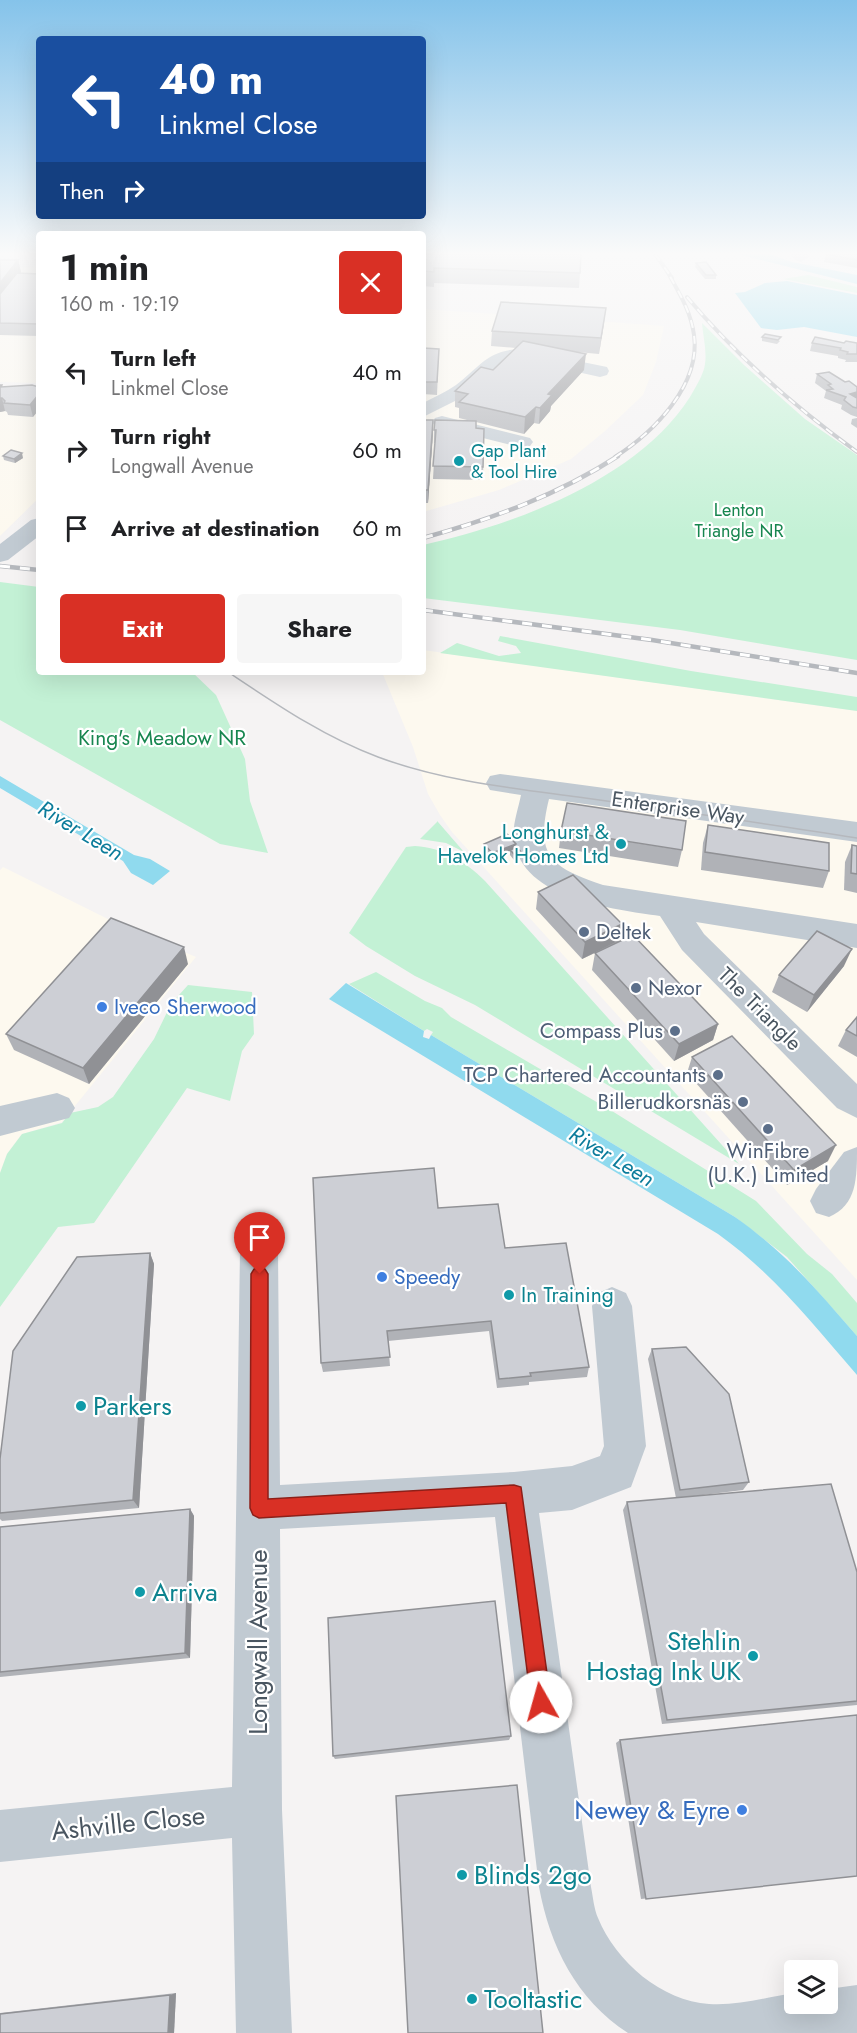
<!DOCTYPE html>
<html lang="en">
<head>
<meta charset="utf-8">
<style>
  body { margin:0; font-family:Jost,sans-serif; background:#f6f6f6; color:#202124; height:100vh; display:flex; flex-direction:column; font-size:22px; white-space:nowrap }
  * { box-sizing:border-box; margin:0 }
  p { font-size:20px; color:#757577 }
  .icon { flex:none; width:33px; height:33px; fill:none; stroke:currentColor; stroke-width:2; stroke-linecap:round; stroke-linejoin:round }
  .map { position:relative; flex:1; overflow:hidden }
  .details { position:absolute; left:36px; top:231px; width:390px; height:444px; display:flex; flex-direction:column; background:#fff; border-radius:6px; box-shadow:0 6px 24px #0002 }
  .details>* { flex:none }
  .top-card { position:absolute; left:36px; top:36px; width:390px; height:183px; border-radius:6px; box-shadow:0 6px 24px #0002; background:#1a4fa0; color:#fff; overflow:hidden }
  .controls { position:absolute; left:784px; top:1960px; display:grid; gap:12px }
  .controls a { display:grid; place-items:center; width:54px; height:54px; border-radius:6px; background:#fff; box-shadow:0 6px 24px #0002; font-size:30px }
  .pin { position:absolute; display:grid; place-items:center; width:51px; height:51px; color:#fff; margin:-62px -26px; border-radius:50% 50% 50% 0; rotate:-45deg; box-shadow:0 0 6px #0007 }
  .pin .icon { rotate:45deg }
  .me { position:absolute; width:66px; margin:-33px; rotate:353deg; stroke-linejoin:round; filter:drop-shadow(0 0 4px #0008) }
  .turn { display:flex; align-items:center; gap:21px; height:126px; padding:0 24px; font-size:27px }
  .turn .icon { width:78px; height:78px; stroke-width:2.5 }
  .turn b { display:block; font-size:42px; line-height:51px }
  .then { display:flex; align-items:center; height:57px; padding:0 24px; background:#0003; gap:12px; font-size:22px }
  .round { display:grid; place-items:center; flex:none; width:63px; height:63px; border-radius:6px; background:#f6f6f6 }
  .overview { display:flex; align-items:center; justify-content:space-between; height:102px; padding:0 24px }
  h1 { font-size:36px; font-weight:700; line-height:45px }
  .cta { display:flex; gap:12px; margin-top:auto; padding:12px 24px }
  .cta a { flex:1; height:69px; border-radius:6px; background:#d93025; color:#fff; font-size:24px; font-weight:700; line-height:69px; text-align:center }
  .cta a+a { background:#f6f6f6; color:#202124 }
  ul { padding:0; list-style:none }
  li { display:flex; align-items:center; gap:18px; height:78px; padding:0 24px }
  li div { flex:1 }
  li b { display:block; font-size:22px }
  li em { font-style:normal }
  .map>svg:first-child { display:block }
  .commercial { fill:#fdf9ef }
  .green { fill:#c3f1d5 }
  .water { fill:#90daee }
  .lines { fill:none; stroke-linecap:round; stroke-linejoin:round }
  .minor { fill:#c1cad2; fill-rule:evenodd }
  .tram { stroke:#b5b8bd; stroke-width:1.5 }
  .rail-far1-casing { stroke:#b5b8bd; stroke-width:4 }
  .rail-casing { stroke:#b5b8bd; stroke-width:4.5 }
  .rail-far1 { stroke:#fff; stroke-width:2; stroke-dasharray:8; stroke-linecap:butt }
  .rail { stroke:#fff; stroke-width:3; stroke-dasharray:10; stroke-linecap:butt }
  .wall { fill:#b0b2b7 }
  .shaded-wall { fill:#909195 }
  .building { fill:#cdcfd5; stroke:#909195; stroke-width:1.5 }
  .route { fill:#d93025; stroke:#8d1f18; stroke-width:1.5 }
  .culture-dot { fill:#0f9aa8; stroke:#fff; stroke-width:2 }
  .service-dot { fill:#5c6f8a; stroke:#fff; stroke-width:2 }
  .shop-dot { fill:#3f7fe0; stroke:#fff; stroke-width:2 }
  .labels { text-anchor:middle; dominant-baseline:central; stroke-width:4.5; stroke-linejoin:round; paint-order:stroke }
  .far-culture-label { font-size:18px; fill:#0d838f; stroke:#fff; text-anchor:start }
  .far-park-label { font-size:18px; fill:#17864f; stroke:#fff }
  .park-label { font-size:21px; fill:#17864f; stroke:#fff }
  .street-label { font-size:21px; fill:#4a5661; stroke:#fff }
  .culture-label { font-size:21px; fill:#0d838f; stroke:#fff; text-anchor:end }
  .service-label { font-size:21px; fill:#4e5e75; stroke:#fff; text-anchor:end }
  .shop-label { font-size:21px; fill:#366cbe; stroke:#fff; text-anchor:start }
  .water-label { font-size:22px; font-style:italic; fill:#0c7c9b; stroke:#fff }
  .near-culture-label { font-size:26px; fill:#0d838f; stroke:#fff; text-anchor:start }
  .near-street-label { font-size:26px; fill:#4a5661; stroke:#fff }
  .near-shop-label { font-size:26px; fill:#366cbe; stroke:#fff; text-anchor:end }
</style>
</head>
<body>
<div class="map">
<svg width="857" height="2033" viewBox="0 0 857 2033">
  <rect width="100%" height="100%" fill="#f5f3f3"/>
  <g class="commercial">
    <polygon points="39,266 39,383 0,382 0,269"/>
    <polygon points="423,309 609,322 664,326 656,362 643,395 605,431 571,459 499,490 423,512"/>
    <polygon points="0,393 39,393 39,498 0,536"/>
    <polygon points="423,650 857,711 857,1280 452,832 440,815 428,794 413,747 382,672 423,672"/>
    <polygon points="3,867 112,921 196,957 62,1122 22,1134 7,1154 0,1173 0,870"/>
  </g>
  <g class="green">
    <polygon points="808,275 857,287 857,293 783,279"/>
    <path d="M 702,323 L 744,365 L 805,419 L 857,455 L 857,660 L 680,630 L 423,598 L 423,545 C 514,525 638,479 690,397 C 695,388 704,374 705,364 C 707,351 703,336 702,323 Z"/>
    <polygon points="0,582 39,587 39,672 192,672 216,695 245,759 250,801 268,853 220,844 0,720"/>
    <polygon points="500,636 691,671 857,697 857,711 440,653 457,643 499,656 521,653 516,646 498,641"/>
    <polygon points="438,821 438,822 464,852 446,843 420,839"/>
    <path d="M 415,846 C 444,848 465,861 485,881 L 739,1164 L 475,1005 L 415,976 L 366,946 L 349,933 L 406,847 Z"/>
    <polygon points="376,972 425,1001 442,1008 451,1017 612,1111 756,1201 807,1254 832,1274 857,1303 857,1336 787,1257 735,1217 431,1035 433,1032 427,1029 424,1031 349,984"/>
    <polygon points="188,985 252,992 254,1034 242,1051 230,1101 187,1088 94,1223 58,1227 0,1307 0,1173 7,1154 22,1134 62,1123 70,1113 98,1107 113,1097 154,1039 171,1004"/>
  </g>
  <g class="water">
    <polygon points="737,254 770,254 792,262 857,275 857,284"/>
    <polygon points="787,281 857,295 857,337 804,327 777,330 761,328 735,293 745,292 765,283"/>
    <polygon points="0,776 134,855 150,859 170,871 153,885 131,873 123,861 0,788"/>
    <path d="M 346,983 L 424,1031 L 423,1037 L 429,1039 L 431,1035 L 735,1217 C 786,1253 816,1289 857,1336 L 857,1375 C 812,1323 775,1275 718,1234 L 329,999 Z"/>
  </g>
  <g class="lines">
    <g class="minor">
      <polygon points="790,254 807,254 809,257 801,262 795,260"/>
      <path d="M 519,349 L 607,367 L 609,371 L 607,375 L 600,377 L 519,359 L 508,360 L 469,394 L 423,417 L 423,403 C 434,397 446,392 456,385 C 480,367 486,351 519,349 Z"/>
      <polygon points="442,416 530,438 533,442 530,446 523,448 435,426 432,422 435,418"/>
      <polygon points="39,518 39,536 8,560 0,562 0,544 31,520"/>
      <path d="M 500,774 L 857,822 L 857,842 L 549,799 C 535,856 550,867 603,885 L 857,924 L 857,948 L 696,922 L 704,934 L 857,1084 L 857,1118 L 837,1108 L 682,950 L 660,916 C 614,909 522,900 514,840 C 512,825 518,810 521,795 L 490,790 L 486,783 L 490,776 Z"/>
      <polygon points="57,1093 69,1098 75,1108 69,1118 0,1136 0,1106"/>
      <path d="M 857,1147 C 857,1178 857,1205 829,1217 L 816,1213 L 810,1201 L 816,1189 L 844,1152 Z"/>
      <path d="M 259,1234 L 273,1239 L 278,1251 L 280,1485 L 514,1472 L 572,1466 L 600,1456 L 604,1446 L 592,1306 L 598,1293 L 612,1287 L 626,1293 L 632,1306 L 646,1446 L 631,1487 L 572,1510 L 539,1513 L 591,1887 C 593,1897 594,1909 598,1918 C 616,1962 662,2001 709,2004 C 737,2006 767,1997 795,1993 L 795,2004 L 828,2004 L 828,1989 L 857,1985 L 857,2033 L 628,2033 C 576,1999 550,1946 539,1887 L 495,1517 L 280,1529 L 282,1810 L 292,2033 L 236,2033 L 232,1838 L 0,1862 L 0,1810 L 232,1787 L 240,1251 L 245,1239 Z"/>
    </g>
    <path class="tram" d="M 228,672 C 276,704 324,737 378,757 C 442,781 511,788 578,797 C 671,810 764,823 857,838"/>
    <defs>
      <g id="rail-far1">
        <polyline points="655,254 672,278"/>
        <path d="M 687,297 C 737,357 794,406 857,452"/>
        <path d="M 615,457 C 654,432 701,385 694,335 C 691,311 678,291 667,271"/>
      </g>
      <g id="rail">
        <path d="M 423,538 C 492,519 558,495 618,456"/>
        <polyline points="0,566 39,570"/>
        <polyline points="423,610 652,640 857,673"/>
      </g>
    </defs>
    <use href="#rail-far1" class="rail-far1-casing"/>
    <use href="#rail" class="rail-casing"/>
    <use href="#rail-far1" class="rail-far1"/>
    <use href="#rail" class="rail"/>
  </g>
  <g class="wall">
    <polygon points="423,254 580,273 579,288 434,283 434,287 423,286"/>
    <polygon points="826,254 857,254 857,268 824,262"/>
    <polygon points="0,260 18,260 21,272 20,273 39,274 39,336 0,335"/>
    <polygon points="696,263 716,275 716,279 705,279 695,267"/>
    <polygon points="604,323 599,354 577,352 584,370 551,406 550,411 539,424 534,423 524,434 476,422 476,428 484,429 483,480 433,479 435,443 434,443 434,430 471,421 459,418 459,408 455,407 455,391 493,370 516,348 491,346 492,331"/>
    <polygon points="765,334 780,341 777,344 762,341 762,337"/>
    <polygon points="812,343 857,343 857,362 845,362 846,360 838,358 838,356 810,351"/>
    <polygon points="423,348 439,349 437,395 423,394"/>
    <polygon points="817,374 845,382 857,387 857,417 851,415 841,409 842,405 824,398 826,391 815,383"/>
    <polygon points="0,385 2,387 32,385 33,417 8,415 7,412 5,411 0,412"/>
    <polygon points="857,418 857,428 851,424 852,419"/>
    <polygon points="423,420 433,433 428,503 423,503"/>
    <polygon points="3,456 23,458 15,463 4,460"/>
    <polygon points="708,825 829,871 823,888 701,870 703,843"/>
    <polygon points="561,831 682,850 678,867 559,848"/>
    <polygon points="484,844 515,848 521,857 514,860 510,855 510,851 492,858 483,848"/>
    <polygon points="852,845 857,846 857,893 844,890 845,862"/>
    <polygon points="538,892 622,924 618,941 718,1024 713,1040 674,1061 592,970 595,953 582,959 536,909"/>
    <polygon points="188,964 89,1084 14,1050 6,1034"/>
    <polygon points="844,966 807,1012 772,992 779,975"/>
    <polygon points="857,1017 857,1057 838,1046 846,1030"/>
    <polygon points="692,1057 828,1161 787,1185 687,1073"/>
    <polygon points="438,1208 505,1248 589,1367 587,1377 529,1382 529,1385 497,1388 489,1331 388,1341 390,1366 323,1372 321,1363"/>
    <polygon points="150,1253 154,1264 139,1508 2,1521 0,1519 0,1459"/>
    <polygon points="652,1349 749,1482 743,1490 679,1498 857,1572 857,1705 662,1724 623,1510 627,1502 676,1498 648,1359"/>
    <polygon points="190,1509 194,1516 190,1658 0,1677 0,1527"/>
    <polygon points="511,1736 509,1740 335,1759 333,1756"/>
    <polygon points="620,1740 857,1876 641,1899 616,1743"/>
    <polygon points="176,1993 174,2033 0,2033 0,2013"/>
  </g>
  <g class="shaded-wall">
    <polygon points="18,260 21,272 0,299 0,283"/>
    <polygon points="606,308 604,323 599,354 601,338"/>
    <polygon points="586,354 584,370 551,406 550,411 539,424 540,408 548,394"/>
    <polygon points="857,392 857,400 850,394"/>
    <polygon points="39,394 39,410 33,417 30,405"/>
    <polygon points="0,398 2,398 5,411 0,412"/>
    <polygon points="536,407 534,423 524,434 525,417"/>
    <polygon points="433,420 433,433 428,503 428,490"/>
    <polygon points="22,453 23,458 15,463 14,459"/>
    <polygon points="516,844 515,849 492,858 492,853"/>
    <polygon points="521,852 521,857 514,860 515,855"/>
    <polygon points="622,924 618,941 582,959 585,942"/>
    <polygon points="184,947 188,964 89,1084 83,1068"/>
    <polygon points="852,949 844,966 807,1012 814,995"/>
    <polygon points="718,1024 713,1040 674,1061 679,1044"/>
    <polygon points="836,1145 828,1161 787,1185 794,1170"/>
    <polygon points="150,1253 154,1264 139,1508 133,1500"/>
    <polygon points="190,1509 194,1516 190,1658 185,1653"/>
    <polygon points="176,1993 174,2033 168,2033 170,1995"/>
  </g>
  <g class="building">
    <polygon points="423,254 581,254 580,273 434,268 434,272 423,271"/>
    <polygon points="826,254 857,254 857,260"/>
    <polygon points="0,260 18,260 0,283"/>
    <polygon points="706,262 716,275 706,275 696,263"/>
    <polygon points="17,273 39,274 39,324 0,323 0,294"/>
    <polygon points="501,302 606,308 601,338 492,331"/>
    <polygon points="765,334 781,337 778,340 762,337"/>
    <polygon points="815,337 844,343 846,341 857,343 857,354 847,354 848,352 840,350 841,348 812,343"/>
    <polygon points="523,341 586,354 548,394 552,395 540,408 536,407 525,417 459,402 468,394 455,391 481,367 493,370"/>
    <polygon points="423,348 439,349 437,382 423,382"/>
    <polygon points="829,372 845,382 849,381 857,387 857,392 850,394 857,398 857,408 853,407 844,400 846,397 826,390 833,389 828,385 831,384 817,374"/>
    <polygon points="0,385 2,385 1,387 32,385 39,387 39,394 30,405 4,403 5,401 2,398 0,398"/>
    <polygon points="423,420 433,420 428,490 423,490"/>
    <polygon points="435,420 476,421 476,428 484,429 483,467 433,466 436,430 434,430"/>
    <polygon points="11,450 22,453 14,459 3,456"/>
    <polygon points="567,803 686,821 682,850 561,831"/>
    <polygon points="708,825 829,843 829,871 705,852"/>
    <polygon points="507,834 516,844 492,853 484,844"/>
    <polygon points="852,845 857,846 857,874 851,873"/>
    <polygon points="517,847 521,852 515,855 510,850"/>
    <polygon points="573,875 622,924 585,942 538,892"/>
    <polygon points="111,918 184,947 83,1068 6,1034"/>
    <polygon points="817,931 852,949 814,995 779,975"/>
    <polygon points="633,935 718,1024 679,1044 595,953"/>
    <polygon points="857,1017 857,1036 846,1030"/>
    <polygon points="732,1036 836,1145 794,1170 692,1057"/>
    <polygon points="434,1168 438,1208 498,1204 505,1248 566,1243 589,1367 530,1373 531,1376 499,1379 491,1321 387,1331 390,1357 321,1363 313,1178"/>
    <polygon points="150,1253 133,1500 0,1513 0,1459 13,1351 77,1257"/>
    <polygon points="686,1347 729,1394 749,1482 680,1490 652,1349"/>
    <polygon points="831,1484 857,1572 857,1701 667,1720 627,1502"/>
    <polygon points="190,1509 185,1653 0,1672 0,1527"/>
    <polygon points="495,1601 511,1736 333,1756 328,1618"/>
    <polygon points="857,1715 857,1876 646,1899 620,1740"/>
    <polygon points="517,1785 543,2033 408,2033 396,1796"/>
    <polygon points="170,1995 168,2033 0,2033 0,2014"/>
  </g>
  <linearGradient id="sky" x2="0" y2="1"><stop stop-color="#85c3ea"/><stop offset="0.47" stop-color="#fafafa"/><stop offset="1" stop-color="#fafafa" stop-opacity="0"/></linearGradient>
  <rect width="857" height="539" fill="url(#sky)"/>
  <polygon class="route" points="260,1267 265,1269 268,1274 268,1499 514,1485 521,1487 551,1702 548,1709 541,1712 534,1709 531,1702 506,1503 259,1518 253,1515 250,1508 251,1274 254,1269"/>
  <g class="culture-dot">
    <circle cx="459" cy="461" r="6"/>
    <circle cx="621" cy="844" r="6"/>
    <circle cx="509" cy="1295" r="6"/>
    <circle cx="81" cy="1406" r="6"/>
    <circle cx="140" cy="1592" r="6"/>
    <circle cx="753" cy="1656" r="6"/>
    <circle cx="462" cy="1875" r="6"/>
    <circle cx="472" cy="1999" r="6"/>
  </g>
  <g class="service-dot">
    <circle cx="584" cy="932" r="6"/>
    <circle cx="636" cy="988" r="6"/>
    <circle cx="675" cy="1031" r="6"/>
    <circle cx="718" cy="1075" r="6"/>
    <circle cx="743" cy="1102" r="6"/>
    <circle cx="768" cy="1129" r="6"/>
  </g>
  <g class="shop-dot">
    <circle cx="102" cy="1007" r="6"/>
    <circle cx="382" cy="1277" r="6"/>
    <circle cx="742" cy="1810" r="6"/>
  </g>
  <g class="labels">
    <g class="far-culture-label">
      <text x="471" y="451">Gap Plant<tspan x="471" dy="21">&amp; Tool Hire</tspan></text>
    </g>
    <g class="far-park-label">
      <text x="739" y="510">Lenton<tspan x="739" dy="21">Triangle NR</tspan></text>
    </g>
    <g class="park-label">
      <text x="162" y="738">King's Meadow NR</text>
    </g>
    <g class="street-label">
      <text transform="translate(678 808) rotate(8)">Enterprise Way</text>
      <text transform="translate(760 1009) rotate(45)">The Triangle</text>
    </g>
    <g class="culture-label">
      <text x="609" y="832">Longhurst &amp;<tspan x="609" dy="24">Havelok Homes Ltd</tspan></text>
      <text x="521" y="1295" text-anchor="start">In Training</text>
    </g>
    <g class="service-label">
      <text x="596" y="932" text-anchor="start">Deltek</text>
      <text x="648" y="988" text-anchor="start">Nexor</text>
      <text x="663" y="1031">Compass Plus</text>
      <text x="706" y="1075">TCP Chartered Accountants</text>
      <text x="731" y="1102">Billerudkorsnäs</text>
      <text x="768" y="1151" text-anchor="middle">WinFibre<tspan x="768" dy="24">(U.K.) Limited</tspan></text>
    </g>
    <g class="shop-label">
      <text x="114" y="1007">Iveco Sherwood</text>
      <text x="394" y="1277">Speedy</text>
    </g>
    <g class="water-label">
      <text transform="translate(81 830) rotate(31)">River Leen</text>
      <text transform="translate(612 1156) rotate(31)">River Leen</text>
    </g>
    <g class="near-culture-label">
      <text x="93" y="1406">Parkers</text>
      <text x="152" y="1592">Arriva</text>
      <text x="741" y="1641" text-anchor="end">Stehlin<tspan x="741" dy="30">Hostag Ink UK</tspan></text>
      <text x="474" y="1875">Blinds 2go</text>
      <text x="484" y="1999">Tooltastic</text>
    </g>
    <g class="near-street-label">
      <text transform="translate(258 1642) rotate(-90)">Longwall Avenue</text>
      <text transform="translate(128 1823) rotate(-6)">Ashville Close</text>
    </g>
    <g class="near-shop-label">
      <text x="730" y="1810">Newey &amp; Eyre</text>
    </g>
  </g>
</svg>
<div class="controls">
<a><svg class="icon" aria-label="layers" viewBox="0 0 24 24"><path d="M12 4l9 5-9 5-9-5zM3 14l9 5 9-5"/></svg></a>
</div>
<div class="pin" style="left:260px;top:1274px;background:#d93025"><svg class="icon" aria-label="arrive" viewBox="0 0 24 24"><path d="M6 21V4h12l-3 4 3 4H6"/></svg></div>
<svg class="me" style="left:541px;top:1702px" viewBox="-20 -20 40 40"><circle r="19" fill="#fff"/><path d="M0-13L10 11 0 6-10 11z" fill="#d93025"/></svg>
<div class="top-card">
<div class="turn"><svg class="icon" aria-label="left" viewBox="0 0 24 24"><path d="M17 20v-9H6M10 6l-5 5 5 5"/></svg><div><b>40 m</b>Linkmel Close</div></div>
<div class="then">Then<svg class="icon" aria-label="right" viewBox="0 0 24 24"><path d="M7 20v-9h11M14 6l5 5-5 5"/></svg></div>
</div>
<section class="details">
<div class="overview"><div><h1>1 min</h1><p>160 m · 19:19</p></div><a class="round" style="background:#d93025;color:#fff"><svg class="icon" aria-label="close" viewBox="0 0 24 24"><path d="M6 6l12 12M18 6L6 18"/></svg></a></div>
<ul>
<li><svg class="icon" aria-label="left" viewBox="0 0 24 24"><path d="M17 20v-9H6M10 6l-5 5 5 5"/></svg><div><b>Turn left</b><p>Linkmel Close</p></div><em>40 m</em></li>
<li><svg class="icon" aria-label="right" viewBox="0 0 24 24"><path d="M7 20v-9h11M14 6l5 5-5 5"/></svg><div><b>Turn right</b><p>Longwall Avenue</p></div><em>60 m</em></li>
<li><svg class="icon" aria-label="arrive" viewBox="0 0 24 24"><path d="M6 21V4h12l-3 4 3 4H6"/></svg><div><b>Arrive at destination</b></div><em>60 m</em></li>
</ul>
<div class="cta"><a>Exit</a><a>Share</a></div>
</section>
</div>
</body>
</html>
